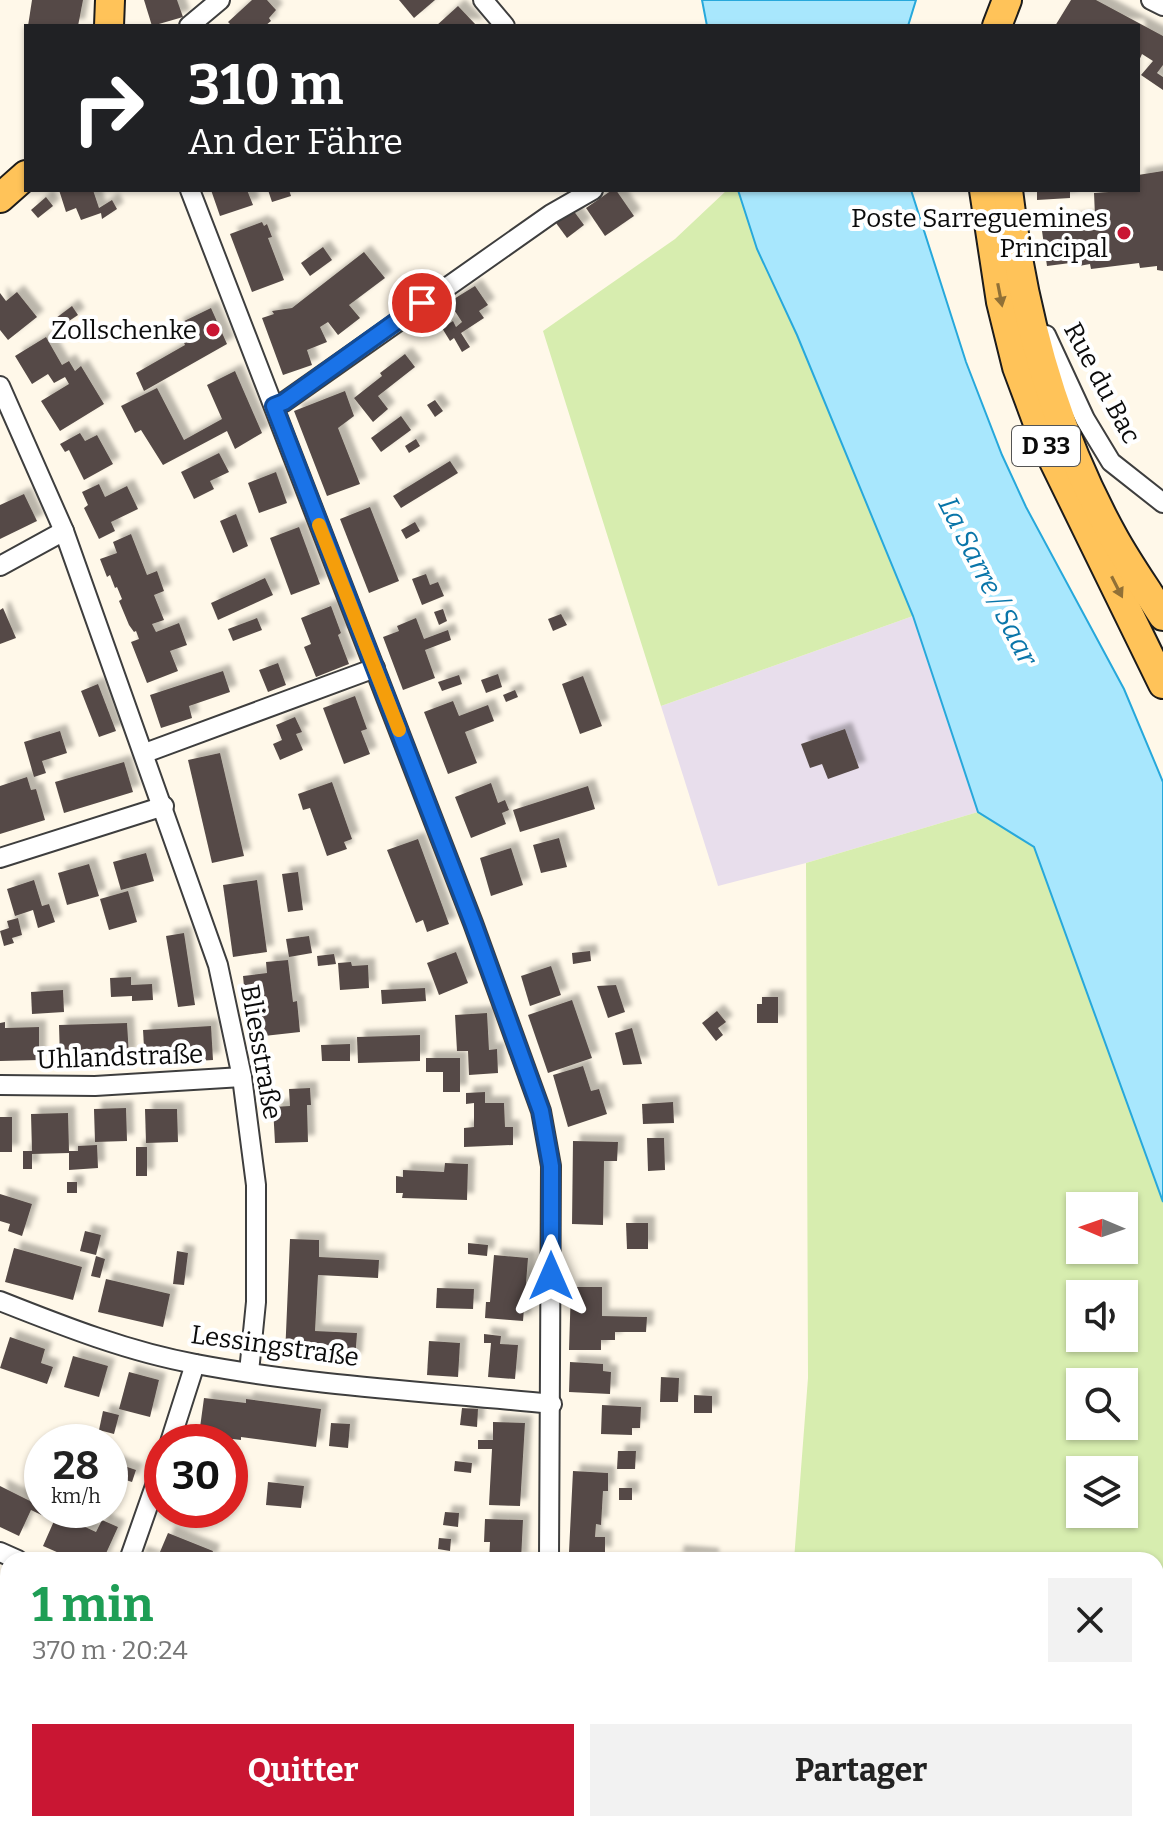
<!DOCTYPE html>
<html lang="fr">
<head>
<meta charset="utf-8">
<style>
  body { margin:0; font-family:Bitter,serif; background:#f2f2f2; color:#222; height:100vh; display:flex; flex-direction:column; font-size:30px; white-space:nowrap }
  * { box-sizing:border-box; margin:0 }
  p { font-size:26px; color:#767676 }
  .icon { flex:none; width:44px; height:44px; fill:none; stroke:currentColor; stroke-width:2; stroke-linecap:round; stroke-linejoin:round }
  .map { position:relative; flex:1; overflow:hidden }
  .sheet { position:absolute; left:0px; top:1552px; width:1164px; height:280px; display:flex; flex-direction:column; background:#fff; border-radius:24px 24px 0 0; box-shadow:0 2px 6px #0004 }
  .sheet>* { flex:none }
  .guide { position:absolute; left:24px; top:24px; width:1116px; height:168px; border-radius:0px; box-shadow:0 2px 6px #0004; background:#202124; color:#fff; overflow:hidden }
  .needle { width:52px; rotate:272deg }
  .fabs { position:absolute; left:1066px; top:1192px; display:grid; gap:16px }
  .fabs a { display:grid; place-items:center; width:72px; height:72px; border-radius:0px; background:#fff; box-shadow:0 2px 6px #0004; font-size:40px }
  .speed { position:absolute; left:24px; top:1424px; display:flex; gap:16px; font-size:40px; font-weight:700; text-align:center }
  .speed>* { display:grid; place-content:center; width:104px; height:104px; border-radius:50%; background:#fff; box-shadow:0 2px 6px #0004; line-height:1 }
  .speed small { font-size:20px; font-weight:400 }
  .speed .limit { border:12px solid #d22; background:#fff; color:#111 }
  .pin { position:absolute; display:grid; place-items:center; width:68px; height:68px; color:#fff; margin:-34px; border:4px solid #fff; border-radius:50%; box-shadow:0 2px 8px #0007 }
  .me { position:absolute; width:88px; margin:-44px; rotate:0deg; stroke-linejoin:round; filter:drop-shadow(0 0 6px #0008) }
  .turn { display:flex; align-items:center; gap:28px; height:168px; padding:0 32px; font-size:36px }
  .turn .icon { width:104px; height:104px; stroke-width:2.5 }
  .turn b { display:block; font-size:56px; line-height:68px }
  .round { display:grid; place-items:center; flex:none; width:84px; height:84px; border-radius:0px; background:#f2f2f2 }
  .summary { display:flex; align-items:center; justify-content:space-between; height:136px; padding:0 32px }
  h1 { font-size:48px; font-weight:700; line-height:60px; color:#1e9e55 }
  .primary-button { display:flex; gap:16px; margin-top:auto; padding:16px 32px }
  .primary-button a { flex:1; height:92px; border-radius:0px; background:#c91633; color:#fff; font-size:32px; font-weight:700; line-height:92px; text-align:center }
  .primary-button a+a { background:#f2f2f2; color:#222 }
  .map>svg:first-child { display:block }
  .industrial { fill:#e8deec }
  .green { fill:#d7edaf; fill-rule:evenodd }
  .water { fill:#a8e7fd; stroke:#27a8db; stroke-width:2 }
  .building { fill:#554a46; filter:url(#shadow) }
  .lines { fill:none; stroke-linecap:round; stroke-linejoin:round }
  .minor-casing { stroke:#3e3e3e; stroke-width:22 }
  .primary-casing { stroke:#1c1c1c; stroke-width:32 }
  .minor { stroke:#fff; stroke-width:18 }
  .primary { stroke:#ffc359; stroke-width:28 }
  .oneway { fill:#917036 }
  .route-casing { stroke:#114b97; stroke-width:20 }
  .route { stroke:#1a73e8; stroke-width:14 }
  .slow { stroke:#f59e0b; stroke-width:14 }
  .poi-dot { fill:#c91633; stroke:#fff; stroke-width:3 }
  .labels { text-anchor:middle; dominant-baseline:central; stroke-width:8; stroke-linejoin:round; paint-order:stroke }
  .shield { fill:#fff; stroke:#545454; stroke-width:2 }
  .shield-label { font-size:24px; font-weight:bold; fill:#0b0b0b }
  .poi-label { font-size:26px; fill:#0b0b0b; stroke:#fff; text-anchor:end }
  .street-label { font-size:26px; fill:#0b0b0b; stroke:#fff }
  .water-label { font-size:28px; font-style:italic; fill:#0975a9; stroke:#fff }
</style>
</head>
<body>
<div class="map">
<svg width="1163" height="1832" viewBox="0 0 1163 1832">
  <defs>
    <filter id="shadow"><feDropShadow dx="7" dy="-7" stdDeviation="2" flood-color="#0004"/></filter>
  </defs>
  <rect width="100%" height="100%" fill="#fff8e9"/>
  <polygon class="industrial" points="913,616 978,812 806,863 718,886 661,706"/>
  <g class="green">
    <polygon points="727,190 738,190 757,249 797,335 913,616 661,706 543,331 675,239"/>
    <path d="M 978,812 L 1034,847 L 1163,1202 L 1163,1832 L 773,1832 L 773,1824 L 1156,1824 L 1156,1560 L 794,1560 L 808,1378 L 806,863 ZM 1080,1206 L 1124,1206 L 1124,1250 L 1080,1250 ZM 1080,1294 L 1124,1294 L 1124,1338 L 1080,1338 ZM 1080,1382 L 1124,1382 L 1124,1426 L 1080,1426 ZM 1080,1470 L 1124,1470 L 1124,1514 L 1080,1514 Z"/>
  </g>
  <g class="water">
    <polygon points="702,0 916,0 908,26 707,26"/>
    <polygon points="738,190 911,190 966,362 1002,455 1026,507 1124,689 1163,782 1163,1202 1034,847 978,812 913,616 797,335 757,249"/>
  </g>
  <g class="building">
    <polygon points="32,0 83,0 78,26 28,26"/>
    <polygon points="144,0 177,0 183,17 152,26"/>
    <polygon points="252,0 267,0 276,10 269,18 271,21 265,26 232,26 228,22"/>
    <polygon points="399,0 435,0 414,18"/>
    <polygon points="1071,0 1096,0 1163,36 1163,65 1157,73 1163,77 1163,90 1141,75 1153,61 1142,54 1138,63 1138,26 1055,26"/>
    <polygon points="458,6 477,26 436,26"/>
    <polygon points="1163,171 1163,271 1157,270 1157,266 1140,268 1139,263 1091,269 1090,264 1079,266 1078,262 1047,266 1041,224 1095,216 1094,193 1138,190 1138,175"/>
    <polygon points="59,190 93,190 99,208 112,200 117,209 102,219 101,213 81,220 76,208 66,212"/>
    <polygon points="211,190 247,190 253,205 220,216"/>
    <polygon points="268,190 289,190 291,196 272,202"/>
    <polygon points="612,190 616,190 634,216 605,236 586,208"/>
    <polygon points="1037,190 1070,190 1070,198 1037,200"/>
    <polygon points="46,197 53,206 38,218 31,210"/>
    <polygon points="573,210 584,225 567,238 556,223"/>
    <polygon points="262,222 264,226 267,224 272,237 268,238 284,280 252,292 230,234"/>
    <polygon points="323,247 332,260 310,276 301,263"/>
    <polygon points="364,252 385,278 349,305 360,318 338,335 328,322 320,327 327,342 307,350 312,365 283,375 262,318 274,314 272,311 292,308"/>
    <polygon points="475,286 488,305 479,311 484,318 461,333 470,347 462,352 454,338 450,341 442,328 453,321 456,327 462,322 449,302"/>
    <polygon points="17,292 37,317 8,340 0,330 0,293 6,301"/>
    <polygon points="72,306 78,315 57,329 52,321"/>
    <polygon points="211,308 227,344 144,391 136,373 185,345 176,325"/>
    <polygon points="46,337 62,365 69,361 75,371 81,366 104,404 60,431 41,401 69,384 65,377 54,383 48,374 32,384 15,356"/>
    <polygon points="405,354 415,367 378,396 388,409 373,422 354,398 382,376 380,373"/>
    <polygon points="235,371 262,433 235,449 227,431 163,465 141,430 135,433 121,406 157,388 184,440 222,419 207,385"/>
    <polygon points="345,391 354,416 338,428 360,484 327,496 294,411"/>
    <polygon points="435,400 443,411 435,417 427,405"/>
    <polygon points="401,416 411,430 381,452 371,438"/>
    <polygon points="80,433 85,441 97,435 113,464 84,480 69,450 65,452 60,444"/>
    <polygon points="416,439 420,446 409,453 405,446"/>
    <polygon points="219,453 229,472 210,481 214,489 194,499 181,472"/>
    <polygon points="450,461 458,473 401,508 393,496"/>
    <polygon points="276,472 287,503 259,513 248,483"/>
    <polygon points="99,484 105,497 127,486 138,509 111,522 115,531 99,539 84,508 88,505 82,492"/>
    <polygon points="24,494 37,521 0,539 0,505"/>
    <polygon points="370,507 399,581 369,593 340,519"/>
    <polygon points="236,514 248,546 233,553 220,521"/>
    <polygon points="415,522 420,531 406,539 401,530"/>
    <polygon points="299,527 320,584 291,595 270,538"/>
    <polygon points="131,534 147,575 157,571 164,591 154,595 164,620 152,624 156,632 179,623 187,645 170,651 178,671 147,683 131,642 139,639 136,631 134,632 129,625 119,601 122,599 117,587 115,588 110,575 107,577 100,559 117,553 113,542"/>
    <polygon points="426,574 430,585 438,582 444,596 422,605 412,579"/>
    <polygon points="265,578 273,595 218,620 211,603"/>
    <polygon points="331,606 341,633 338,635 349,664 316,677 304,647 311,644 301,618"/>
    <polygon points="3,608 16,638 0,644 0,610"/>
    <polygon points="443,609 447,621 439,625 434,612"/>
    <polygon points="561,614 567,625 553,631 548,619"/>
    <polygon points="257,618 262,630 233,641 228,629"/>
    <polygon points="416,618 424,639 448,630 451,640 425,650 435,678 403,690 383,637 399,631 397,626"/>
    <polygon points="278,663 286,685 268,692 259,670"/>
    <polygon points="223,671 230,692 189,706 192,718 161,728 150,695"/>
    <polygon points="498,674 502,687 486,693 481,680"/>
    <polygon points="459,675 462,684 442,691 438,682"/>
    <polygon points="583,676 602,726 580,734 562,684"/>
    <polygon points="98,684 116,731 99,737 81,691"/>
    <polygon points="515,690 518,697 506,702 503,695"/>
    <polygon points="355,696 367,729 361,731 370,754 344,764 323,708"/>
    <polygon points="453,701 459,716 488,705 494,721 465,732 477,763 448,774 424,712"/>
    <polygon points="295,717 302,732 296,734 303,750 280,760 273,744 282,740 276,725"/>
    <polygon points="845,729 859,768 828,779 822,764 810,768 801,744"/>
    <polygon points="60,731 67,753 42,761 46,773 34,777 24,742"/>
    <polygon points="220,753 244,856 212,863 188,760"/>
    <polygon points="124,762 133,792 64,813 55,782"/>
    <polygon points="27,777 31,790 36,789 45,820 0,834 0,786"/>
    <polygon points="332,782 352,839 344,842 347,849 327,856 310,808 303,810 298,794"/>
    <polygon points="491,783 498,803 505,800 509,810 502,813 506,824 471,838 455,797"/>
    <polygon points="588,786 595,809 520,832 513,810"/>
    <polygon points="559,838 567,867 541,873 533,845"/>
    <polygon points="418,839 449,924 427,932 423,920 416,923 387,850"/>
    <polygon points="511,848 523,885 491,896 480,858"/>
    <polygon points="146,853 154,881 121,890 113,862"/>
    <polygon points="89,864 99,896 67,905 58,873"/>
    <polygon points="298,872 303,910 288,912 282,874"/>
    <polygon points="34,880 42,906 49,904 55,922 38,928 33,910 15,916 7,889"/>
    <polygon points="257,880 267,952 233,957 223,885"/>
    <polygon points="128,891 137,922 109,930 100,899"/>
    <polygon points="18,918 22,935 12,938 14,943 4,946 0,931 9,928 7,921"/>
    <polygon points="184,933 195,1005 178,1007 166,936"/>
    <polygon points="309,936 312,953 289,957 286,939"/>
    <polygon points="590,951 591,961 573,964 572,953"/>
    <polygon points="456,952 468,983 439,995 427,963"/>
    <polygon points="334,954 336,964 318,966 317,956"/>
    <polygon points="288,960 293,1002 297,1001 300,1032 255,1037 252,1006 246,1007 243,976 267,973 266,962"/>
    <polygon points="351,962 352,966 368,965 369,988 340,990 338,963"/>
    <polygon points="551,966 561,995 530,1006 521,976"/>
    <polygon points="131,977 131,985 152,984 153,1000 132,1001 132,996 111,997 110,978"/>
    <polygon points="616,985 625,1012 608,1018 597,986"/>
    <polygon points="425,988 426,1001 382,1004 381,990"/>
    <polygon points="63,990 64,1012 32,1014 31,992"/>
    <polygon points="762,997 778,997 778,1023 757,1023 757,1004 762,1004"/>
    <polygon points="572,1000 592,1058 548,1073 528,1015"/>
    <polygon points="717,1011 726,1022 718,1028 723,1035 716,1041 702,1023"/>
    <polygon points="487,1013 489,1050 497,1049 498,1073 469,1075 468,1051 457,1051 455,1015"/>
    <polygon points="5,1022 5,1028 39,1027 39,1060 0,1061 0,1023"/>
    <polygon points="127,1023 129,1056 60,1059 59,1025"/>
    <polygon points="211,1026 213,1060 145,1064 143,1030"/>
    <polygon points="632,1028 642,1064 623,1065 615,1033"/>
    <polygon points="420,1035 420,1061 358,1063 357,1037"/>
    <polygon points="350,1044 350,1061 322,1061 321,1045"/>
    <polygon points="426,1058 460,1058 460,1092 443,1092 443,1072 426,1072"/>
    <polygon points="583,1066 591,1091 599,1089 607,1114 568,1127 553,1075"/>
    <polygon points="310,1088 311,1105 307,1105 308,1142 275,1143 273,1107 290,1106 289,1089"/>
    <polygon points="485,1092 485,1103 504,1103 505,1127 513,1127 513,1145 464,1147 464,1128 474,1127 474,1103 466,1104 466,1093"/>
    <polygon points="673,1102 674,1123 643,1124 642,1104"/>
    <polygon points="126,1108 127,1141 95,1142 94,1109"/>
    <polygon points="145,1109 177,1109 178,1142 146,1143"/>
    <polygon points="68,1113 69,1151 78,1151 78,1146 97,1145 98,1168 69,1170 69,1153 32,1154 32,1169 23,1169 23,1151 32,1151 31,1114"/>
    <rect x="0" y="1117" width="12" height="35"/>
    <polygon points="647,1138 664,1138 665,1170 648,1171"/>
    <polygon points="573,1141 618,1142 617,1161 604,1161 603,1225 572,1224"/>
    <rect x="136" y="1147" width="11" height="29"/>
    <polygon points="445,1163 468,1164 467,1200 402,1198 403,1193 396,1193 396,1176 403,1177 403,1170 444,1172"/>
    <rect x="67" y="1182" width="10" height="11"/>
    <polygon points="0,1194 32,1204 22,1236 8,1231 10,1224 0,1221"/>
    <polygon points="626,1223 648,1223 648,1249 627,1249"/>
    <polygon points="85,1231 101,1235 96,1255 80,1251"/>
    <polygon points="290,1239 319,1240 319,1257 379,1260 378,1278 318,1275 315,1331 357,1333 355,1360 285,1356"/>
    <polygon points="468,1243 488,1245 487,1256 468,1254"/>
    <polygon points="14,1248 82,1267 73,1300 5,1282"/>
    <polygon points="177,1251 188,1253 184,1285 173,1284"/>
    <polygon points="494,1255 528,1258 523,1321 485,1318 486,1302 490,1302"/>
    <polygon points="96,1256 105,1259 100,1278 91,1276"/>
    <polygon points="106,1279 170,1294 163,1327 98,1312"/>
    <polygon points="571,1287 602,1287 602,1316 647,1317 646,1332 615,1332 615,1340 601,1340 601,1350 569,1350"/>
    <polygon points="437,1288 474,1289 473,1309 436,1308"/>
    <polygon points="484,1334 501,1336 500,1344 518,1345 515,1379 488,1377 491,1343 484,1343"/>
    <polygon points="10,1337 45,1349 41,1363 53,1367 47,1384 0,1368"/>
    <polygon points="429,1341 460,1343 458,1377 427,1375"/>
    <polygon points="73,1356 108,1366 99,1397 64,1387"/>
    <polygon points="570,1362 603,1364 603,1371 611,1372 610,1394 569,1392"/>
    <polygon points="129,1372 159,1380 150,1417 119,1409"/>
    <polygon points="661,1377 679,1378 678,1402 660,1402"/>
    <polygon points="694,1395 712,1396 712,1413 694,1413"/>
    <polygon points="204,1398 246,1403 246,1399 321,1409 316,1447 241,1437 241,1440 199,1435"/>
    <polygon points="602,1405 641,1407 640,1428 632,1428 632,1435 601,1434"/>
    <polygon points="462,1408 478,1409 477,1427 460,1425"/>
    <polygon points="103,1411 119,1415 114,1434 99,1430"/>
    <polygon points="493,1422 525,1423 520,1506 489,1505 492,1449 478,1449 478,1440 493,1440"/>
    <polygon points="331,1423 350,1424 348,1448 329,1446"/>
    <polygon points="618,1451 636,1451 635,1469 617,1469"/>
    <polygon points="110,1461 136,1470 132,1482 110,1475"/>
    <polygon points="455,1461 472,1463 471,1473 454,1471"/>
    <polygon points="573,1471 608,1473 608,1491 603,1491 601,1525 596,1524 595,1537 605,1537 605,1554 569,1552"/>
    <polygon points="268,1482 304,1486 301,1508 266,1505"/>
    <polygon points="42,1485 42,1510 73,1510 74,1511 70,1520 96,1532 102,1520 118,1527 103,1560 75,1560 43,1546 54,1521 31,1510 19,1536 0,1527 0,1486 34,1503"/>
    <rect x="619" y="1488" width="13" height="12"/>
    <polygon points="445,1512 459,1513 458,1527 443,1525"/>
    <polygon points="485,1519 523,1520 521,1560 489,1560 490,1542 484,1542"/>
    <polygon points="168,1533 213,1551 210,1560 137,1560 140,1553 157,1559"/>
    <polygon points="439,1538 451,1539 450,1551 438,1549"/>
    <polygon points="677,1552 712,1555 712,1560 676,1560"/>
    <polygon points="0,1592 8,1596 6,1632 0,1629"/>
    <polygon points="8,1713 8,1749 0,1762 0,1723"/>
    <polygon points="0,1764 8,1769 8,1775 0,1788"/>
    <polygon points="106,1824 118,1824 116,1827 124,1832 101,1832"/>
    <rect x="572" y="1824" width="28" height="8"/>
    <rect x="622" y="1824" width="35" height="8"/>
  </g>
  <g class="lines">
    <defs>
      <g id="minor">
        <polyline points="483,0 505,26"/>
        <polyline points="1151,0 1163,6"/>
        <polyline points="189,26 220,0"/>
        <polyline points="190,190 473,923 541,1111 551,1166 549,1560"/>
        <polyline points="1046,335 1085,419 1111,462 1163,503"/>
        <polyline points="0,386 64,531 218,965 242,1077 256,1185 256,1302 249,1372"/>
        <polyline points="274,406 284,402 551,214 593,190"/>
        <polyline points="0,566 64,531"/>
        <polyline points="145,753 375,668"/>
        <polyline points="0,858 164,806"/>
        <polyline points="0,1085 95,1086 242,1077"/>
        <path d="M 0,1301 C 63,1326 129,1352 196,1364 C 313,1386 433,1392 552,1404"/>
        <polyline points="170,1442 195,1364"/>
        <polyline points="0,1552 18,1560"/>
        <polyline points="129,1560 162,1466"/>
        <polyline points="9,1832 13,1824"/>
        <polyline points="544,1832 544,1824"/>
      </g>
      <g id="primary">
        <polyline points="109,26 110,0"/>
        <polyline points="997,26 1007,0"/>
        <polyline points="984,190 1001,302 1017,367 1046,445 1163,684"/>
        <path d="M 1008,190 C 1022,311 1055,432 1114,538 C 1129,565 1147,590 1163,616"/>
        <polyline points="0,198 26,175"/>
      </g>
    </defs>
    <use href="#minor" class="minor-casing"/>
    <use href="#primary" class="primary-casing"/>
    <use href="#minor" class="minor"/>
    <use href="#primary" class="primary"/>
  </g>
  <defs><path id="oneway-solid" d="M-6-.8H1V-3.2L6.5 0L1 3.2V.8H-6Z" transform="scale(2)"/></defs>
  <g class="oneway">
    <use href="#oneway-solid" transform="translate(1000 295) rotate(79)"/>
    <use href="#oneway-solid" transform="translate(1117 587) rotate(63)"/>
  </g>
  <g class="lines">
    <defs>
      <polyline id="route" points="422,303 284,402 274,406 473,923 541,1111 551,1166 551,1276"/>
    </defs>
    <use href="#route" class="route-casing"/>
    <use href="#route" class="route"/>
    <polyline class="slow" points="319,525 399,730"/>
  </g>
  <g class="poi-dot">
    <circle cx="1124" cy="233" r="8"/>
    <circle cx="213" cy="330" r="8"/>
  </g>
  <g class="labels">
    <rect class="shield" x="1012" y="426" width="68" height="40" rx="6"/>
    <g class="shield-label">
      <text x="1046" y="446">D 33</text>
    </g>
    <g class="poi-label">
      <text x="1108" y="218">Poste Sarreguemines<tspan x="1108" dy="30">Principal</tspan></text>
      <text x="197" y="330">Zollschenke</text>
    </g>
    <g class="street-label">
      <text transform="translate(1102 383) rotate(62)">Rue du Bac</text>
      <text transform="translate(261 1052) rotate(80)">Bliesstraße</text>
      <text transform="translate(120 1057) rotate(-2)">Uhlandstraße</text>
      <text transform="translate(275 1346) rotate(8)">Lessingstraße</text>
    </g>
    <g class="water-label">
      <text transform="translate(988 581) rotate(63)">La Sarre / Saar</text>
    </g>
  </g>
</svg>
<div class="fabs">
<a><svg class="needle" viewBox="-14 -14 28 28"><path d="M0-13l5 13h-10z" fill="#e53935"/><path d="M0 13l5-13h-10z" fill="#767676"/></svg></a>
<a><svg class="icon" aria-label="sound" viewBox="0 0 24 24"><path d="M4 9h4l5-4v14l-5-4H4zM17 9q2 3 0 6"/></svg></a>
<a><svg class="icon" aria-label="search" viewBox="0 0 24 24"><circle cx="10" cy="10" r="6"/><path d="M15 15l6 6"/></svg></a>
<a><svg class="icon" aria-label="layers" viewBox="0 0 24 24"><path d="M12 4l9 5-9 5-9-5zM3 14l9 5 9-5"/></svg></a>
</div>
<div class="speed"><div>28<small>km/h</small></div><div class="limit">30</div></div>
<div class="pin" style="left:422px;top:303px;background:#d93025"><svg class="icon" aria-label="arrive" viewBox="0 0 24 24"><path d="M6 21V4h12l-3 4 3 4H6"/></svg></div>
<svg class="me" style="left:551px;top:1276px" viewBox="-20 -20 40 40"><path d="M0-17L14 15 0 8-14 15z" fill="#1a73e8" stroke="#fff" stroke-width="4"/></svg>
<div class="guide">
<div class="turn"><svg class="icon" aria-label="right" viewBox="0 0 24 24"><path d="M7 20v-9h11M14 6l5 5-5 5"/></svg><div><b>310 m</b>An der Fähre</div></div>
</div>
<section class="sheet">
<div class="summary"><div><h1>1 min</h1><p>370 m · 20:24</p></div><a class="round"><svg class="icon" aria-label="close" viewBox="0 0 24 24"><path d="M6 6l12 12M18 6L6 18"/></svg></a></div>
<div class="primary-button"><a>Quitter</a><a>Partager</a></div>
</section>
</div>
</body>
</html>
